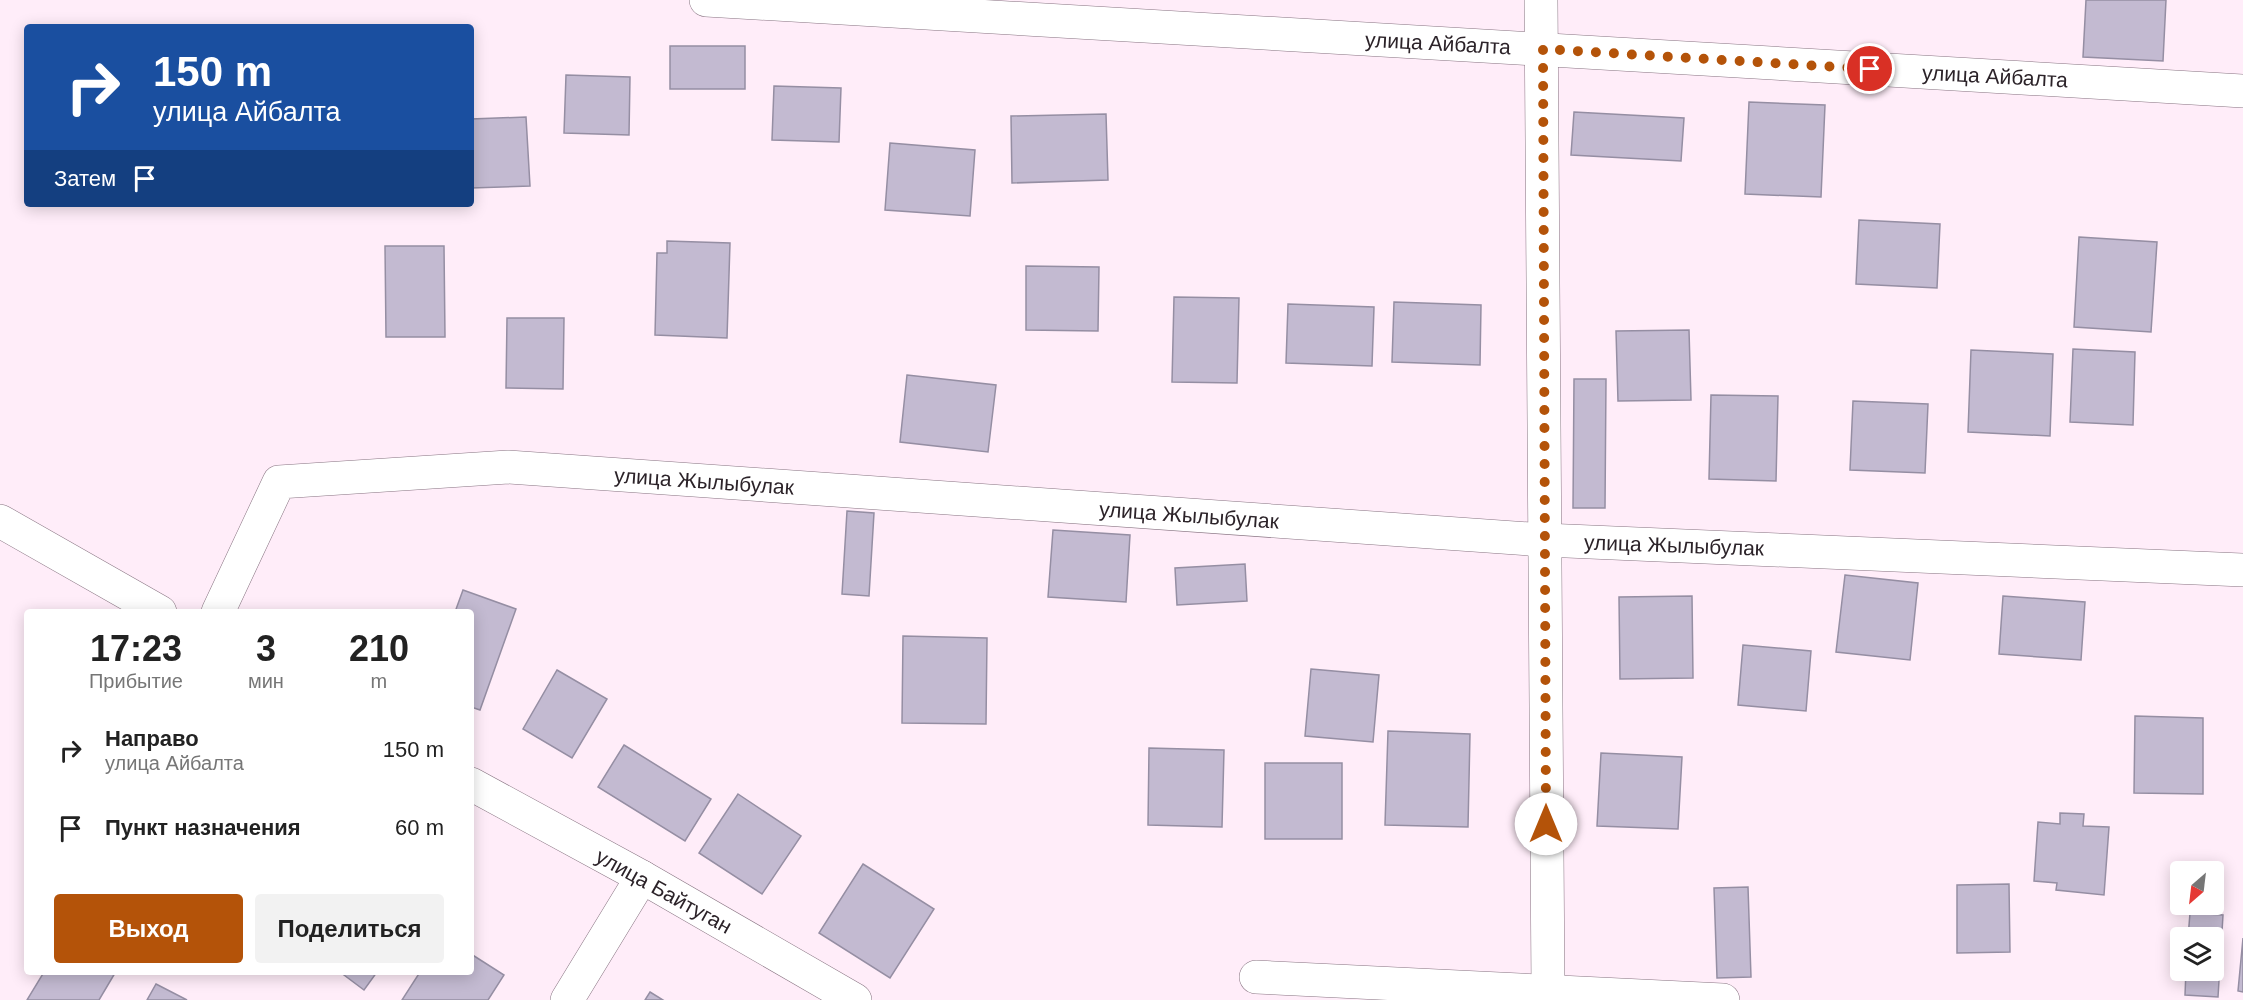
<!DOCTYPE html>
<html lang="ru">
<head>
<meta charset="utf-8">
<style>
  body { margin:0; font-family:Arial,sans-serif; background:#f2f2f2; color:#222; height:100vh; display:flex; flex-direction:column; font-size:22px; white-space:nowrap }
  * { box-sizing:border-box; margin:0 }
  p { font-size:20px; color:#767676 }
  .icon { flex:none; width:33px; height:33px; fill:none; stroke:currentColor; stroke-width:2; stroke-linecap:round; stroke-linejoin:round }
  .map { position:relative; flex:1; overflow:hidden }
  .sheet { position:absolute; left:24px; top:609px; width:450px; height:366px; display:flex; flex-direction:column; background:#fff; border-radius:6px; box-shadow:0 3px 15px #0003 }
  .sheet>* { flex:none }
  .top-card { position:absolute; left:24px; top:24px; width:450px; height:183px; border-radius:6px; box-shadow:0 3px 15px #0003; background:#1a4fa0; color:#fff; overflow:hidden }
  .needle { width:39px; rotate:208deg }
  .buttons { position:absolute; left:2170px; top:861px; display:grid; gap:12px }
  .buttons a { display:grid; place-items:center; width:54px; height:54px; border-radius:6px; background:#fff; box-shadow:0 3px 15px #0003; font-size:30px }
  .pin { position:absolute; display:grid; place-items:center; width:51px; height:51px; color:#fff; margin:-26px; border:3px solid #fff; border-radius:50%; box-shadow:0 2px 6px #0007 }
  .me { position:absolute; width:66px; margin:-33px; rotate:0deg; stroke-linejoin:round; filter:drop-shadow(0 0 4px #0008) }
  .turn { display:flex; align-items:center; gap:21px; height:126px; padding:0 30px; font-size:27px }
  .turn .icon { width:78px; height:78px; stroke-width:2.5 }
  .turn b { display:block; font-size:42px; line-height:51px }
  .then { display:flex; align-items:center; height:57px; padding:0 30px; background:#0003; gap:12px; font-size:22px }
  .eta { display:flex; justify-content:space-evenly; align-items:center; height:102px; text-align:center }
  .eta b { font-size:36px; font-weight:700; line-height:42px }
  .action { display:flex; gap:12px; margin-top:auto; padding:12px 30px }
  .action a { flex:1; height:69px; border-radius:6px; background:#b45309; color:#fff; font-size:24px; font-weight:700; line-height:69px; text-align:center }
  .action a+a { background:#f2f2f2; color:#222 }
  ul { padding:0; list-style:none }
  li { display:flex; align-items:center; gap:18px; height:78px; padding:0 30px }
  li div { flex:1 }
  li b { display:block; font-size:22px }
  li em { font-style:normal }
  .map>svg:first-child { display:block }
  .building { fill:#c3bad1; stroke:#958ea3; stroke-width:1.5 }
  .lines { fill:none; stroke-linecap:round; stroke-linejoin:round }
  .minor-casing { stroke:#887482; stroke-width:34 }
  .minor { stroke:#fff; stroke-width:33 }
  .route { stroke:#b45309; stroke-width:10; stroke-dasharray:0 18 }
  .labels { text-anchor:middle; dominant-baseline:central; stroke-width:4.5; stroke-linejoin:round; paint-order:stroke }
  .street-label { font-size:21px; fill:#2c2329; stroke:#fff }
</style>
</head>
<body>
<div class="map">
<svg width="2243" height="1000" viewBox="0 0 2243 1000">
  <rect width="100%" height="100%" fill="#ffedf9"/>
  <g class="building">
    <polygon points="2086,0 2166,0 2163,61 2083,57"/>
    <rect x="670" y="46" width="75" height="43"/>
    <polygon points="566,75 630,77 629,135 564,133"/>
    <polygon points="774,86 841,88 839,142 772,140"/>
    <polygon points="1749,102 1825,105 1821,197 1745,194"/>
    <polygon points="1574,112 1684,118 1681,161 1571,155"/>
    <polygon points="1106,114 1108,180 1012,183 1011,116"/>
    <polygon points="526,117 530,186 471,188 471,119"/>
    <polygon points="890,143 975,150 970,216 885,210"/>
    <polygon points="1859,220 1940,224 1937,288 1856,284"/>
    <polygon points="2079,237 2157,242 2151,332 2074,327"/>
    <polygon points="667,241 730,243 727,338 655,335 657,253 667,253"/>
    <polygon points="385,246 444,246 445,337 386,337"/>
    <polygon points="1026,266 1099,267 1098,331 1026,330"/>
    <polygon points="1174,297 1239,298 1237,383 1172,382"/>
    <polygon points="1394,302 1481,305 1480,365 1392,362"/>
    <polygon points="1288,304 1374,307 1372,366 1286,363"/>
    <polygon points="507,318 564,318 563,389 506,388"/>
    <polygon points="1689,330 1691,400 1618,401 1616,331"/>
    <polygon points="2073,349 2135,352 2133,425 2070,422"/>
    <polygon points="1971,350 2053,354 2050,436 1968,432"/>
    <polygon points="907,375 996,385 988,452 900,442"/>
    <polygon points="1574,379 1606,379 1605,508 1573,508"/>
    <polygon points="1711,395 1778,396 1776,481 1709,479"/>
    <polygon points="1853,401 1928,404 1925,473 1850,470"/>
    <polygon points="847,511 874,513 869,596 842,594"/>
    <polygon points="1053,530 1130,535 1126,602 1048,597"/>
    <polygon points="1245,564 1247,601 1177,605 1175,568"/>
    <polygon points="1845,575 1918,583 1910,660 1836,652"/>
    <polygon points="463,590 516,609 480,710 471,707 471,612 455,612"/>
    <polygon points="1692,596 1693,678 1620,679 1619,597"/>
    <polygon points="2003,596 2085,602 2081,660 1999,654"/>
    <polygon points="903,636 987,638 986,724 902,723"/>
    <polygon points="1743,645 1811,651 1806,711 1738,705"/>
    <polygon points="1311,669 1379,675 1373,742 1305,736"/>
    <polygon points="557,670 607,699 572,758 523,729"/>
    <polygon points="2135,716 2203,718 2203,794 2134,793"/>
    <polygon points="1388,731 1470,734 1468,827 1385,825"/>
    <polygon points="624,745 711,799 685,841 598,787"/>
    <polygon points="1149,748 1224,750 1222,827 1148,825"/>
    <polygon points="1601,753 1682,757 1678,829 1597,826"/>
    <rect x="1265" y="763" width="77" height="76"/>
    <polygon points="738,794 801,836 762,894 699,853"/>
    <polygon points="2060,813 2084,814 2083,826 2109,827 2104,895 2056,890 2057,883 2034,881 2038,822 2060,824"/>
    <polygon points="863,864 934,909 890,978 819,933"/>
    <polygon points="2009,884 2010,952 1957,953 1957,885"/>
    <polygon points="1748,887 1751,977 1717,978 1714,888"/>
    <polygon points="2190,913 2223,915 2218,997 2185,995 2186,970 2214,970 2214,938 2188,938"/>
    <polygon points="2243,938 2243,992 2238,991"/>
    <polygon points="471,954 504,975 488,1000 402,1000 420,972 471,972"/>
    <polygon points="44,972 114,972 115,973 99,1000 27,1000"/>
    <polygon points="340,972 377,972 364,990"/>
    <polygon points="156,984 187,1000 147,1000"/>
    <polygon points="650,992 663,1000 645,1000"/>
  </g>
  <g class="lines">
    <defs>
      <g id="minor">
        <polyline points="706,0 2243,91"/>
        <polyline points="1541,0 1548,989"/>
        <polyline points="0,521 160,612"/>
        <polyline points="218,612 279,482 508,467 1544,540 2243,570"/>
        <polyline points="471,784 642,877 855,1000"/>
        <polyline points="1256,977 1723,1000"/>
        <polyline points="567,1000 642,877"/>
      </g>
    </defs>
    <use href="#minor" class="minor-casing"/>
    <use href="#minor" class="minor"/>
  </g>
  <g class="lines">
    <polyline class="route" points="1546,824 1543,49 1870,69"/>
  </g>
  <g class="labels">
    <g class="street-label">
      <text transform="translate(1438 43) rotate(3)">улица Айбалта</text>
      <text transform="translate(1995 76) rotate(3)">улица Айбалта</text>
      <text transform="translate(704 481) rotate(4)">улица Жылыбулак</text>
      <text transform="translate(1189 515) rotate(4)">улица Жылыбулак</text>
      <text transform="translate(1674 545) rotate(2)">улица Жылыбулак</text>
      <text transform="translate(664 891) rotate(29)">улица Байтуган</text>
    </g>
  </g>
</svg>
<div class="buttons">
<a><svg class="needle" viewBox="-14 -14 28 28"><path d="M0-13l5 13h-10z" fill="#e53935"/><path d="M0 13l5-13h-10z" fill="#767676"/></svg></a>
<a><svg class="icon" aria-label="layers" viewBox="0 0 24 24"><path d="M12 4l9 5-9 5-9-5zM3 14l9 5 9-5"/></svg></a>
</div>
<div class="pin" style="left:1870px;top:69px;background:#d93025"><svg class="icon" aria-label="arrive" viewBox="0 0 24 24"><path d="M6 21V4h12l-3 4 3 4H6"/></svg></div>
<svg class="me" style="left:1546px;top:824px" viewBox="-20 -20 40 40"><circle r="19" fill="#fff"/><path d="M0-13L10 11 0 6-10 11z" fill="#b45309"/></svg>
<div class="top-card">
<div class="turn"><svg class="icon" aria-label="right" viewBox="0 0 24 24"><path d="M7 20v-9h11M14 6l5 5-5 5"/></svg><div><b>150 m</b>улица Айбалта</div></div>
<div class="then">Затем<svg class="icon" aria-label="arrive" viewBox="0 0 24 24"><path d="M6 21V4h12l-3 4 3 4H6"/></svg></div>
</div>
<section class="sheet">
<div class="eta">
<div><b>17:23</b><p>Прибытие</p></div>
<div><b>3</b><p>мин</p></div>
<div><b>210</b><p>m</p></div>
</div>
<ul>
<li><svg class="icon" aria-label="right" viewBox="0 0 24 24"><path d="M7 20v-9h11M14 6l5 5-5 5"/></svg><div><b>Направо</b><p>улица Айбалта</p></div><em>150 m</em></li>
<li><svg class="icon" aria-label="arrive" viewBox="0 0 24 24"><path d="M6 21V4h12l-3 4 3 4H6"/></svg><div><b>Пункт назначения</b></div><em>60 m</em></li>
</ul>
<div class="action"><a>Выход</a><a>Поделиться</a></div>
</section>
</div>
</body>
</html>
